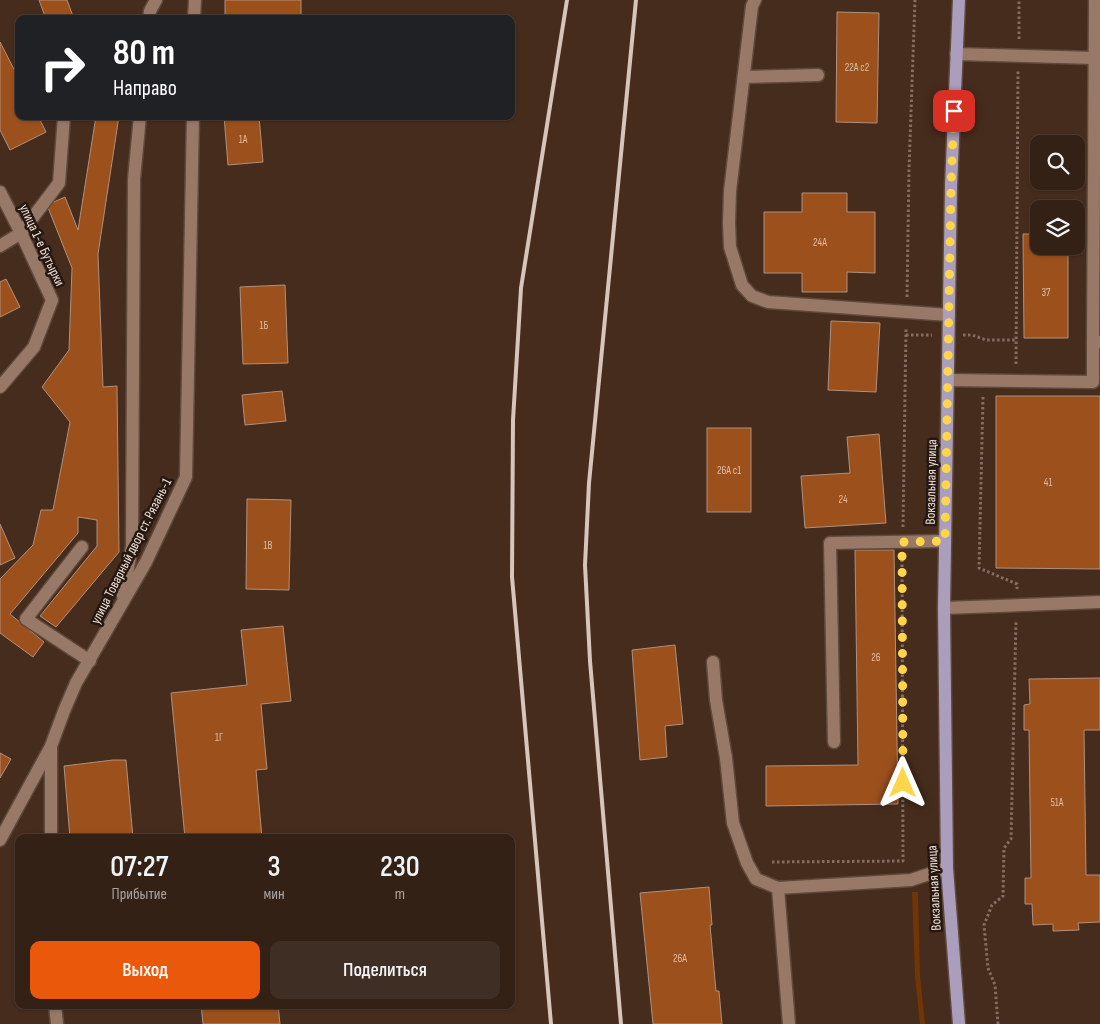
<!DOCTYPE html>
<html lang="ru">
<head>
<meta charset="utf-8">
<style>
  body { margin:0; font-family:"Sofia Sans Condensed",sans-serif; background:#3f2e23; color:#f1f3f6; height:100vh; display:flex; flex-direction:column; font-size:19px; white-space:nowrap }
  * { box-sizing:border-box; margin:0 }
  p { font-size:16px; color:#a9a3a1 }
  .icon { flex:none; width:28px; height:28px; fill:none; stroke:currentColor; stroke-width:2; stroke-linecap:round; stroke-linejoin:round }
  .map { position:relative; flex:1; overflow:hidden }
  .panel { position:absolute; left:15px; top:834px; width:500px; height:175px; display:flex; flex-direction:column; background:#342116; border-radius:10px; box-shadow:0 1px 4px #0004,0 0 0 1px #4e3e35 }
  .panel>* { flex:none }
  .banner { position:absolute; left:15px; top:15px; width:500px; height:105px; border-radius:10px; box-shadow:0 1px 4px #0004,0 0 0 1px #4e3e35; background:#202124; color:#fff; overflow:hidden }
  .controls { position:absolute; left:1030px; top:135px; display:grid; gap:10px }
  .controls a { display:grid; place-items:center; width:55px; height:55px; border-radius:10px; background:#342116; box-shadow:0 1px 4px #0004,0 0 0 1px #4e3e35; font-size:25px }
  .pin { position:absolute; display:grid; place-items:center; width:42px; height:42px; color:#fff; margin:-21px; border-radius:10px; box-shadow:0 2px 8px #0006 }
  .me { position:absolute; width:55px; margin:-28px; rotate:0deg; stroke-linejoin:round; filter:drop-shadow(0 0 4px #0008) }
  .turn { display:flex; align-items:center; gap:18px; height:105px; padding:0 15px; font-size:22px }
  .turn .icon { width:65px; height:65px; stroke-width:2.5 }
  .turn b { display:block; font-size:35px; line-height:42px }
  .eta { display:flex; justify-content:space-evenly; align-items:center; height:85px; text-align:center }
  .eta b { font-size:30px; font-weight:600; line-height:35px }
  .primary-button { display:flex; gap:10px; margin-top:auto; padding:10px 15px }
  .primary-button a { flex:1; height:58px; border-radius:10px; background:#ea580c; color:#fff; font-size:20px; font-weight:600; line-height:58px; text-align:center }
  .primary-button a+a { background:#3f2e23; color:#f1f3f6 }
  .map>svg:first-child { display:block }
  .green { fill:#723505 }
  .building { fill:#9c511d; stroke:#af907e }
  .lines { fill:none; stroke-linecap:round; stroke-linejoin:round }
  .minor-casing { stroke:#5e493b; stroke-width:15 }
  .major-casing { stroke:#5e493b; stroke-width:15 }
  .path { stroke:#846e61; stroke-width:3; stroke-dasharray:2.5 2.5; stroke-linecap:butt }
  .minor { stroke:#987968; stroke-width:12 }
  .major { stroke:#aa9ebc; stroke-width:12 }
  .rail { stroke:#d7c5ba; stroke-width:4 }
  .route { stroke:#ffd54a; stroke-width:9; stroke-dasharray:0 16.2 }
  .labels { text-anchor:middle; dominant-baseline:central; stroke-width:5; stroke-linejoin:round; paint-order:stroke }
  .number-label { font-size:11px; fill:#dcbca8 }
  .street-label { font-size:14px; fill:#f1e0d6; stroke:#241811 }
</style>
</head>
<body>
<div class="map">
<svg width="1100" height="1024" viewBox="0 0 1100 1024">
  <rect width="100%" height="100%" fill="#462c1d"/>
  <polygon class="green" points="912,892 918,892 920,976 925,1024 920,1024 915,976"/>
  <g class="building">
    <polygon points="39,0 67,0 74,19 46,19"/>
    <rect x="225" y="0" width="76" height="19"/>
    <polygon points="837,12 879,13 877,123 836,122"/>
    <polygon points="0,42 19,79 19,116 38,116 46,132 10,150 0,130"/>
    <polygon points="96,116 119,116 98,254 103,387 117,386 119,552 56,627 40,616 97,546 97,520 78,517 78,533 10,614 44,642 33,657 0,633 0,579 33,545 41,510 53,510 70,422 42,387 69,350 72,268 47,205 65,197 78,230"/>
    <polygon points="224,116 259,116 263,162 228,165"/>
    <polygon points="802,193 847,193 847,212 875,212 875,273 847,272 847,292 802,292 802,273 764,273 764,212 802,212"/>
    <polygon points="1023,234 1039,234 1039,246 1068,246 1068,338 1024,338"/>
    <polygon points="6,279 20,307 0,317 0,282"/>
    <polygon points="285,285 288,363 243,364 240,287"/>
    <polygon points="831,321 880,323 876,392 828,390"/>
    <polygon points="282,391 286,421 245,425 242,395"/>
    <polygon points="996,396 1100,396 1100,569 996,568"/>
    <rect x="707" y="428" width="44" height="84"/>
    <polygon points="879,434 886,523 805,528 801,476 850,473 847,437"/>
    <polygon points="247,499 291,500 289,590 246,589"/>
    <polygon points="0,524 15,558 0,565"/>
    <polygon points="855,550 894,550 898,804 766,806 766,766 858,765"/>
    <polygon points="283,626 291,701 261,704 267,769 256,770 262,838 185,838 171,693 247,685 241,630"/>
    <polygon points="675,645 683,724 665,726 667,757 640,760 632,650"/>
    <polygon points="1100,678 1100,730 1084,730 1086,875 1100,875 1100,922 1078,923 1079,930 1053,931 1053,924 1033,925 1032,904 1025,904 1025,878 1031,878 1029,730 1024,730 1024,705 1030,704 1029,679"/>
    <polygon points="0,753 11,759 0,778"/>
    <polygon points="113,760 126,760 133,838 70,838 64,766"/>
    <polygon points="709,887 712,925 710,925 716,991 719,991 722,1024 653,1024 640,893"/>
    <polygon points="201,1005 278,1005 280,1024 203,1024"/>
  </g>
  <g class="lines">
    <defs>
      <g id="minor">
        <polyline points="755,0 752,6 730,191 729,223 730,247 742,285 752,296 768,302 949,315"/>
        <polyline points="149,19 150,11 156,0"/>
        <polyline points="194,19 195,0"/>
        <polyline points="956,54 1094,58"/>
        <polyline points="744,77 818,75"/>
        <polyline points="0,192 21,233 52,300 34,347 0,387"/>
        <polyline points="0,246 21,233 59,183 64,116"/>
        <polyline points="1093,342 1095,0"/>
        <polyline points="948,380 1093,382 1093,342 1100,342"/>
        <polyline points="82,547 26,619 90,661"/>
        <polyline points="123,596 132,546 134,179 140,116"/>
        <polyline points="944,608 1100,602"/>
        <polyline points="713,662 716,700 726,758 733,823 747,863 756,879 778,888"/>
        <polyline points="834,742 830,543 945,541"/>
        <polyline points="51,838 51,746 64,711 76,683 146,562 186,477 193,116"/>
        <polyline points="0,840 50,748"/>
        <polyline points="55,1005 57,1024"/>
        <polyline points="789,1024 778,888 911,880 947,868"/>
      </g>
      <polyline id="major" points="959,1024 947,868 944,608 951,186 959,0"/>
    </defs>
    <use href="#minor" class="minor-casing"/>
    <use href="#major" class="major-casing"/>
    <g class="path">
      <polyline points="1019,39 1019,0"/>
      <polyline points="907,297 909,169 915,0"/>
      <polyline points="906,335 932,335"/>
      <polyline points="963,335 972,335 986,340 1016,340"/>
      <polyline points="1016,364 1018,71"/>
      <polyline points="983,397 979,568 1017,584 1017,589"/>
      <polyline points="903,527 906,328"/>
      <polyline points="772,862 903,861 902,558"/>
      <polyline points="998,1024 995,985 988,968 984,925 992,905 1003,896 1004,848 1011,839 1016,620"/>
    </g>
    <use href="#minor" class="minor"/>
    <use href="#major" class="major"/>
    <g class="rail">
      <polyline points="551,1024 512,577 513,420 521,288 567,0"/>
      <polyline points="621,1024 590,661 585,565 589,483 636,0"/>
    </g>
  </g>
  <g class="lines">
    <polyline class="route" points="903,783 902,542 945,541 951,186 954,111"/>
  </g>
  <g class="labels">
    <g class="number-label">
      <text x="857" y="67">22А с2</text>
      <text x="243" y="139">1А</text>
      <text x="820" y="242">24А</text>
      <text x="1046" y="292">37</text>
      <text x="264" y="325">1Б</text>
      <text x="729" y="470">26А с1</text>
      <text x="1048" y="482">41</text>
      <text x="843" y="499">24</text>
      <text x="268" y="545">1В</text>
      <text x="876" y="657">26</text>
      <text x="219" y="737">1Г</text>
      <text x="1057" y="802">51А</text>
      <text x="680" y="958">26А</text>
    </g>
    <g class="street-label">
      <text transform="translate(42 245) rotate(65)">улица 1-е Бутырки</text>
      <text transform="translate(931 482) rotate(-89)">Вокзальная улица</text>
      <text transform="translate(131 551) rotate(-63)">улица Товарный двор ст. Рязань-1</text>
      <text transform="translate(934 888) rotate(-93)">Вокзальная улица</text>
    </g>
  </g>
</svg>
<div class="controls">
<a><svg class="icon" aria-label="search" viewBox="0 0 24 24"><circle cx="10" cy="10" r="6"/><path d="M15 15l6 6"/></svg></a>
<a><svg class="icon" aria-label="layers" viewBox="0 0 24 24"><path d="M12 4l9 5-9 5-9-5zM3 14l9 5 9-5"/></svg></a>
</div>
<div class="pin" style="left:954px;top:111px;background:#d93025"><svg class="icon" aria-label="arrive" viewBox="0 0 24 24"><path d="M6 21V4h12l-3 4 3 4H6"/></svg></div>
<svg class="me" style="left:903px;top:783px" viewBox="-20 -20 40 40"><path d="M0-17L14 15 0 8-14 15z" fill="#ffd54a" stroke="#fff" stroke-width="4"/></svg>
<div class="banner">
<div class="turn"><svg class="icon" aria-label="right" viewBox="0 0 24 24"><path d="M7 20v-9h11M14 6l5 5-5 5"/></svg><div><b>80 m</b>Направо</div></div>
</div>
<section class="panel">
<div class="eta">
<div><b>07:27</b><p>Прибытие</p></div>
<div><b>3</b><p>мин</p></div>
<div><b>230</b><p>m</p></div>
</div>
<div class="primary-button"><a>Выход</a><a>Поделиться</a></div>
</section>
</div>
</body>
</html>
